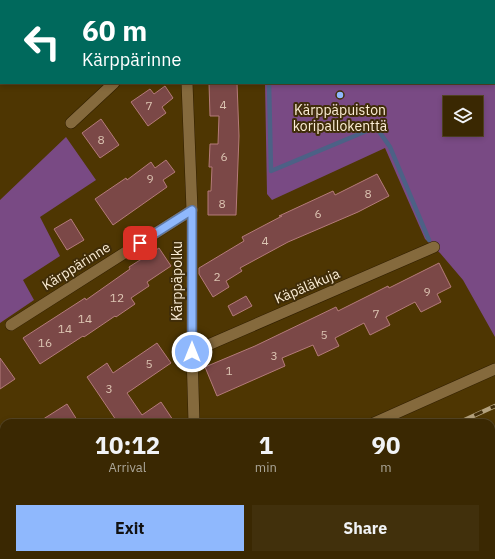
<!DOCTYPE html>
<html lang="en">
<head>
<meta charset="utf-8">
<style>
  body { margin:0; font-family:"IBM Plex Sans",sans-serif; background:#41300c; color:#f1f3f6; height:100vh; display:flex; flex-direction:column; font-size:15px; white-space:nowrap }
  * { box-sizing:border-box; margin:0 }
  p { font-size:13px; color:#aba699 }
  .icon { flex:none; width:22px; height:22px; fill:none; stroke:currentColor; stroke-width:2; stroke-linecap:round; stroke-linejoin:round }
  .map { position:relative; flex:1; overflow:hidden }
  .panel { position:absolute; left:0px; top:419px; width:495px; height:140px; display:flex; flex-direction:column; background:#3a2802; border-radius:12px 12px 0 0; box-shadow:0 2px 6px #0003,0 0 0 1px #544424 }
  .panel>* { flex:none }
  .guide { position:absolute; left:0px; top:0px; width:495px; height:84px; box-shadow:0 2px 6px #0003,0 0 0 1px #544424; background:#00695c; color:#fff; overflow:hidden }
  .fabs { position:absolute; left:443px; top:96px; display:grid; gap:8px }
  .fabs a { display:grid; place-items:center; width:40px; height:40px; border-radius:0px; background:#3a2802; box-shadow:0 2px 6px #0003,0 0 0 1px #544424; font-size:20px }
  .pin { position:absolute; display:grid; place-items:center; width:34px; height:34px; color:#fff; margin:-17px; border-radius:8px; box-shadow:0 2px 6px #0006 }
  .me { position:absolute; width:44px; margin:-22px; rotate:0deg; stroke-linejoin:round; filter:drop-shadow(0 0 3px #0008) }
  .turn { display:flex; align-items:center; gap:14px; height:84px; padding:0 16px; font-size:18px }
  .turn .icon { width:52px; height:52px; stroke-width:2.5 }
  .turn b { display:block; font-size:28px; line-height:34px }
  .eta { display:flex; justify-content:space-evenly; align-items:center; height:68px; text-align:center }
  .eta b { font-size:24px; font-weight:700; line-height:28px }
  .button { display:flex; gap:8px; margin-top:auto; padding:8px 16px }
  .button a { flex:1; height:46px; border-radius:0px; background:#8fb8fd; color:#111; font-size:16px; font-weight:700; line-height:46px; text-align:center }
  .button a+a { background:#41300c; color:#f1f3f6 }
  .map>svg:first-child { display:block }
  .green { fill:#794a84; fill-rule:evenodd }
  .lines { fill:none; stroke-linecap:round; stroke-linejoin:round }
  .stream { stroke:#4c6186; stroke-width:4.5 }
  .building { fill:#7b4847; stroke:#b47b7a }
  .minor-casing { stroke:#301e00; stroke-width:12 }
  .secondary-casing { stroke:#301e00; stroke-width:12 }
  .minor { stroke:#856a3d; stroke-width:11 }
  .secondary { stroke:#856a3d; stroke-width:11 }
  .rail-casing { stroke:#b3a17d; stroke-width:4.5 }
  .rail { stroke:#402d09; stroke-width:3; stroke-dasharray:9; stroke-linecap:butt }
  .route-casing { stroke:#5d78a4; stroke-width:10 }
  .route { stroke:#8fb8fd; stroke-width:7 }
  .poi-dot { fill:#8fb8fd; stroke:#402d09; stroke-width:1.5 }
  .labels { text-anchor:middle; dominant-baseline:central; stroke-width:4; stroke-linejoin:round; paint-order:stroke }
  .number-label { font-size:12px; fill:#dcc4b2 }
  .poi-label { font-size:14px; fill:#fceed6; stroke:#402d09 }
  .street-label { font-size:14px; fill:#fceed6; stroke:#402d09 }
</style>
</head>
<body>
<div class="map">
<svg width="495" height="559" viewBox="0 0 495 559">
  <rect width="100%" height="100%" fill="#4e3602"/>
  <g class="green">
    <path d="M 494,22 L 495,24 L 495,337 L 463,280 L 440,253 L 425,239 L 385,148 L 272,200 L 267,194 L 265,83 L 494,83 ZM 450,103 L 476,103 L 476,129 L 450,129 Z"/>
    <polygon points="66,137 96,180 40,217 60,256 23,280 34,300 0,323 0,200"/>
  </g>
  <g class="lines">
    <polyline class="stream" points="269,83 271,171 376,127 390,147 429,240"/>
  </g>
  <g class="building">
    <polygon points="209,83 237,83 239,136 236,215 208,215 208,191 211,191 212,167 209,167 210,144 218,144 219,116 210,116"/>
    <polygon points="165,86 173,98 162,107 166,113 148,126 131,102 150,89 154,94"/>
    <polygon points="101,119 119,145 100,158 82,133"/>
    <polygon points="166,160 175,172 163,180 167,187 113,225 95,199 126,178 127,180 151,162 155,168"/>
    <polygon points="377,174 389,196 358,212 288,242 240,268 242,271 226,281 229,287 213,297 199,274 199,268 244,241 242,237 282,216 279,216 333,191 335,195"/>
    <polygon points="71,219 84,240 67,250 54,229"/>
    <polygon points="159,248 171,266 147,282 149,286 131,298 135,304 116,317 115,316 84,337 83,336 40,364 23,338 85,298 86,300 130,269 129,267"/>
    <polygon points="439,263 451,287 437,294 441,302 421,312 415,302 386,317 390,325 370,335 364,323 335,338 339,346 318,356 313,345 282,358 285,366 217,396 205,367 255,346 336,307 338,311 388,286 389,288"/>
    <polygon points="246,296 252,306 233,316 228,306"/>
    <polygon points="157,343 171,363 127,393 142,415 161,402 175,423 118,423 87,377 107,363 113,373"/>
    <polygon points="0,358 15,379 0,389"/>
    <polygon points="67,404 79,423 37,423"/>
  </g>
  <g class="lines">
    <defs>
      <g id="minor">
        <polyline points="190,1 191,0"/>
        <polyline points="450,1 455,0"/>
        <polyline points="494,5 495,7"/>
        <polyline points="187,83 192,210 192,352 194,423"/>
        <polyline points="71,123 114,83"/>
        <polyline points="11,325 192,210"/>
        <polyline points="192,352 434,247"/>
        <polyline points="374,423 495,369"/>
        <polyline points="64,559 73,555"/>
      </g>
      <g id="secondary">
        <polyline points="491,487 495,485"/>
        <polyline points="341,559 350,555"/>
      </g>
    </defs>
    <use href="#minor" class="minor-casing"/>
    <use href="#secondary" class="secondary-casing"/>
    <use href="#minor" class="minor"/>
    <use href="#secondary" class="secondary"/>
    <defs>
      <g id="rail">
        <polyline points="458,423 495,406"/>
        <polyline points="491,431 495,429"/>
        <polyline points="491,448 495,446"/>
        <polyline points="491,459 495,458"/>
        <polyline points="159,559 168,555"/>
        <polyline points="226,559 234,555"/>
        <polyline points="262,559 270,555"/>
        <polyline points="286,559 294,555"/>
      </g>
    </defs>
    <use href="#rail" class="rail-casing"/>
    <use href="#rail" class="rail"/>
  </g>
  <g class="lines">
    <defs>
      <polyline id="route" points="140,243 192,210 192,352"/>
    </defs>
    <use href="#route" class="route-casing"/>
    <use href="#route" class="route"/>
  </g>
  <circle class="poi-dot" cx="340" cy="95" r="4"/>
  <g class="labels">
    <g class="number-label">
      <text x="223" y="104">4</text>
      <text x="149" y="105">7</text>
      <text x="101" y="139">8</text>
      <text x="224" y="156">6</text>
      <text x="150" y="178">9</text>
      <text x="368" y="193">8</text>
      <text x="222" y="203">8</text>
      <text x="318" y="213">6</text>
      <text x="265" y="240">4</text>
      <text x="217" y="276">2</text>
      <text x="427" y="291">9</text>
      <text x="117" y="297">12</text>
      <text x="376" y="313">7</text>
      <text x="85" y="318">14</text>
      <text x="65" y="328">14</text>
      <text x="324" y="334">5</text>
      <text x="45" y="342">16</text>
      <text x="274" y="355">3</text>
      <text x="149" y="363">5</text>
      <text x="229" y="370">1</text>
      <text x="109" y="388">3</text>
    </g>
    <g class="poi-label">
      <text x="340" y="110">Kärppäpuiston<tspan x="340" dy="16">koripallokenttä</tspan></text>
    </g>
    <g class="street-label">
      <text transform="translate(76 266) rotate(-32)">Kärppärinne</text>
      <text transform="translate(177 281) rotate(-90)">Kärppäpolku</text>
      <text transform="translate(307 286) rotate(-23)">Käpäläkuja</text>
    </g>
  </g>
</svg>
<div class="fabs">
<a><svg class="icon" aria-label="layers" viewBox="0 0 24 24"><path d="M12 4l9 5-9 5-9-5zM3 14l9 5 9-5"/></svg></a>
</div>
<div class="pin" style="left:140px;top:243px;background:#d93025"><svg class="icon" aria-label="arrive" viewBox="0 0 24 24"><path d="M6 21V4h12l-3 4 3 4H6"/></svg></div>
<svg class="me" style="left:192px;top:352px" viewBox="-20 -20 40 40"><circle r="17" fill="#8fb8fd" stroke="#fff" stroke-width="3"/><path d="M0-11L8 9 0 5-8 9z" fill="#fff"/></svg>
<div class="guide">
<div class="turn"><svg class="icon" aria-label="left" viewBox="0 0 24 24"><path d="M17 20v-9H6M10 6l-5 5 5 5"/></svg><div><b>60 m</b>Kärppärinne</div></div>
</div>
<section class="panel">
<div class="eta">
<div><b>10:12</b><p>Arrival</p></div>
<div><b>1</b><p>min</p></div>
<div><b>90</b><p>m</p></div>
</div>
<div class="button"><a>Exit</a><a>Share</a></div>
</section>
</div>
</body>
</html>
